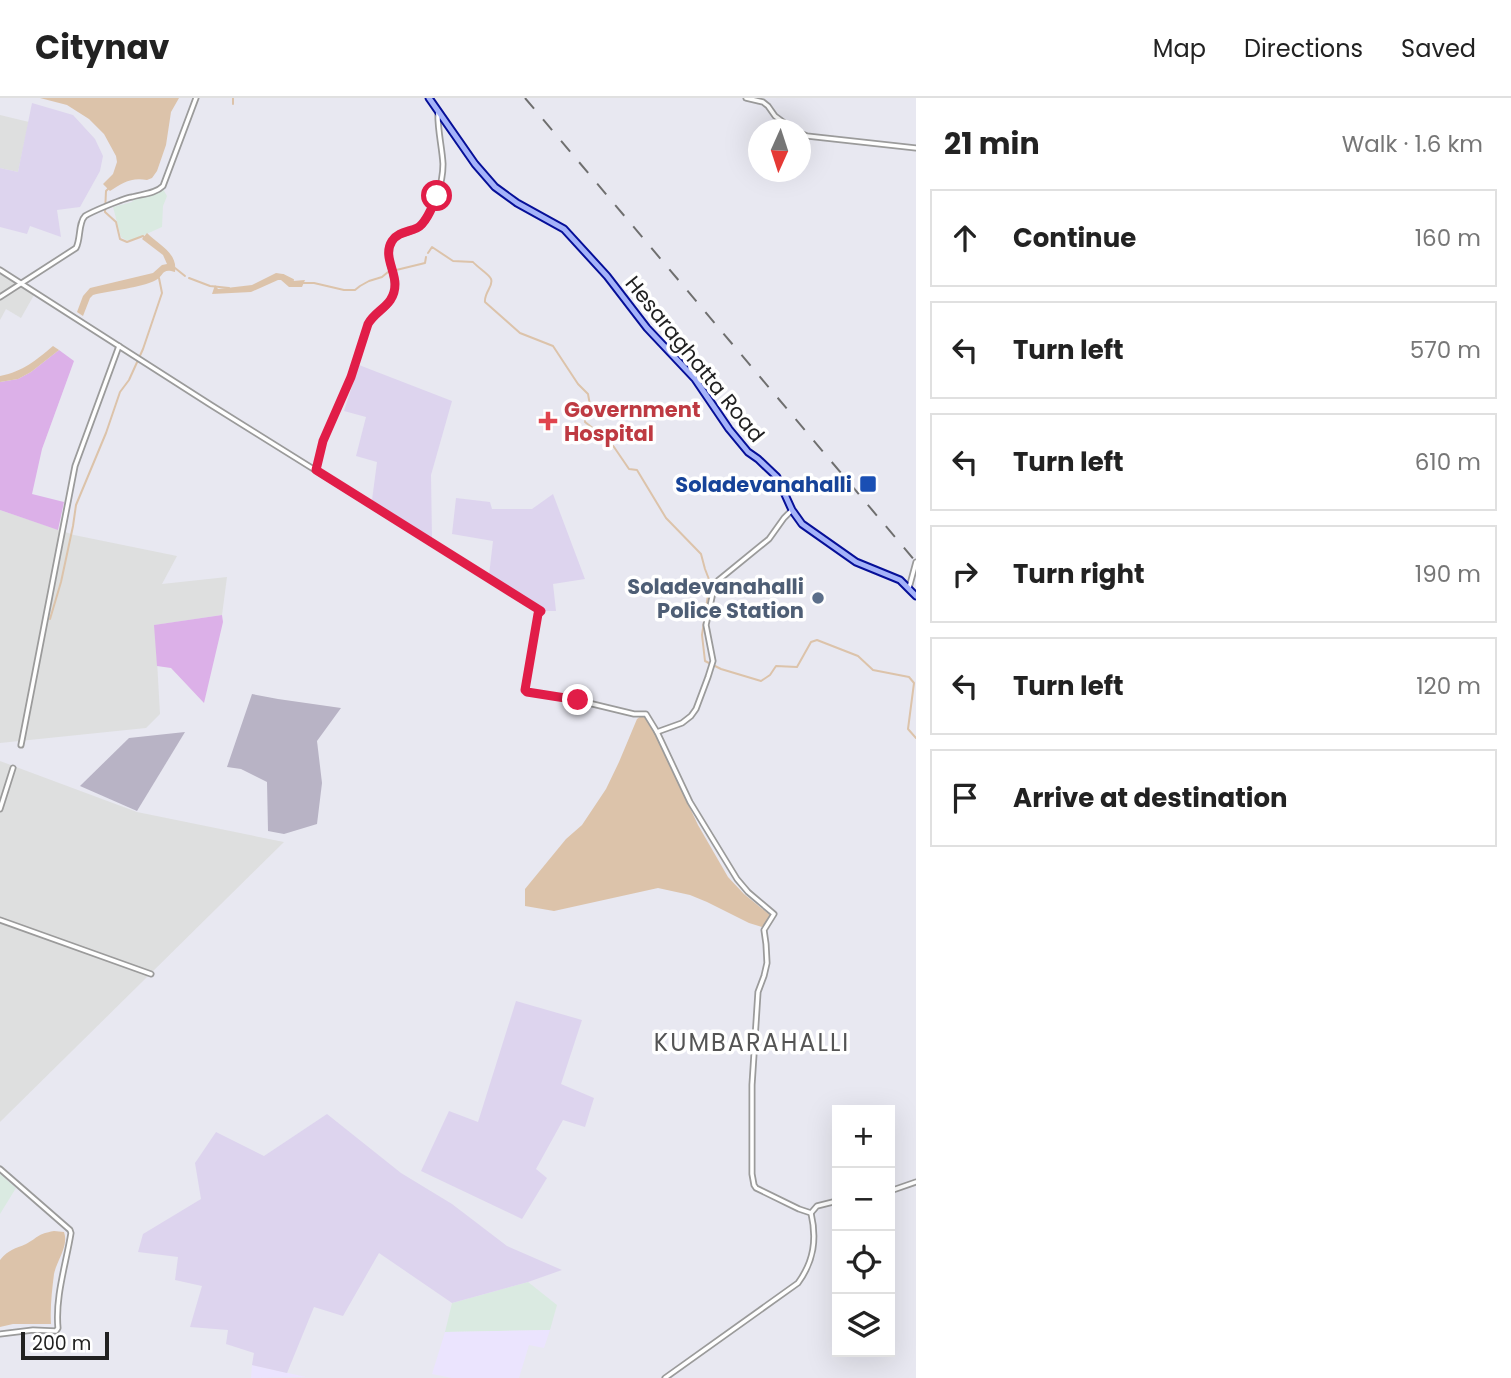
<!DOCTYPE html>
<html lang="en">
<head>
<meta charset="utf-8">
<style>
	:root { --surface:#fff; --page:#f2f2f2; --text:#222; --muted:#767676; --line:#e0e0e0 }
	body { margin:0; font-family:Poppins,sans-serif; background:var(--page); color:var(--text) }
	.controls { position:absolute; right:21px; bottom:21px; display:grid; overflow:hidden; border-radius:0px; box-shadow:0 7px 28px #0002 }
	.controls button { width:63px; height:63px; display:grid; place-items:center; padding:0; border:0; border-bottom:2px solid var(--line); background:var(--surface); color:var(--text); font:35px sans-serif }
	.compass { position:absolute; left:748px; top:21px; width:63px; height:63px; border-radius:50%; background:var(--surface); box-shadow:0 7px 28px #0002; rotate:183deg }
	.scale { position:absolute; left:21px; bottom:18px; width:88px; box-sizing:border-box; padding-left:7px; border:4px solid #212121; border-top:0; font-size:19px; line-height:24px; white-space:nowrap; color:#212121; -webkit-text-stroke:5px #fff; paint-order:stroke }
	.stop { position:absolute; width:21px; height:21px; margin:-16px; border:5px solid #e11d48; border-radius:50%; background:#fff }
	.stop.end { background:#e11d48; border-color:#fff; box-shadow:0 2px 7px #0008 }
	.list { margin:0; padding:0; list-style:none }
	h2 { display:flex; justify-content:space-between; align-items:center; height:91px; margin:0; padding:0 28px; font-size:30px }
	h2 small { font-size:23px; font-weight:400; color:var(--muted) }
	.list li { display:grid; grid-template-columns:46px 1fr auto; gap:21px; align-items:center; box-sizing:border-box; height:98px; margin:0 14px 14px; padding:0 14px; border:2px solid var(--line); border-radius:0px }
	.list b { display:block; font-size:26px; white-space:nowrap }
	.list em { font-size:23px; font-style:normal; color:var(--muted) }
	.icon { flex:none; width:38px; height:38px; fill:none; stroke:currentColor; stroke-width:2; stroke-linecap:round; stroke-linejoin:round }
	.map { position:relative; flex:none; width:916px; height:1280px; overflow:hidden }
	header { display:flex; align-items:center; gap:42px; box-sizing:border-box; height:98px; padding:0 35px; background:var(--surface); border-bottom:2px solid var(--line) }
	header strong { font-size:33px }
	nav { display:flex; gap:38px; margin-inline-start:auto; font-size:24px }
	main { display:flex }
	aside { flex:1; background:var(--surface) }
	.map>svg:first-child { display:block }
</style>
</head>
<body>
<header>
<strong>Citynav</strong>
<nav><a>Map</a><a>Directions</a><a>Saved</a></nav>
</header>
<main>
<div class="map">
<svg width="916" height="1280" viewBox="0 0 916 1280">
	<rect width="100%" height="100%" fill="#e8e8f1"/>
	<g fill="#dedfdf">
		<path d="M0 17 29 24 18 74 0 70Z"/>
		<path d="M0 176 34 197 21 220 6 211 0 222Z"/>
		<path d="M0 412 74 437 177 458 162 486 227 479 222 517 155 527 160 616 146 630 0 645Z"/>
		<path d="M0 663 137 714 284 744 0 1024Z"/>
	</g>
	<g fill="#daeae1">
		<path d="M163 91 167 98 163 108 162 129 133 142H126L121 139 113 109 132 104 134 101 154 96Z"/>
		<path d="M0 1076 16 1090 0 1116Z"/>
		<path d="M528 1184 557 1207 550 1232 445 1234 452 1205Z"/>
	</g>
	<g fill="#ebe4fe">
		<path d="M550 1232 544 1250 529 1247 519 1280H452L432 1276 445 1234Z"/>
		<path d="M252 1267 306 1279 251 1280Z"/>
	</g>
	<g fill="#b8b3c5">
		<path d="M252 596 278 601 341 610 317 643 322 685 317 726 284 736 268 733 267 684 241 671 227 669Z"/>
		<path d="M185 634 137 713 80 688 129 640Z"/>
	</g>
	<g fill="#ddd4ee">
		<path d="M32 5 73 17 95 41 103 58 100 73 80 109 57 112 61 139 30 128 27 136 0 129V70L18 74Z"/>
		<path d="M359 267 452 303 431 377 432 440 372 402 377 364 356 358 366 319 344 313Z"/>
		<path d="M553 396 585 481 553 486 556 513H546L489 477 493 443 452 436 456 400 490 404 492 411H532Z"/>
		<path d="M516 903 582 922 561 986 594 1000 585 1029 563 1022 536 1071 547 1080 522 1121 421 1073 449 1013 478 1024Z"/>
		<path d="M327 1016 401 1075 452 1106 507 1148 562 1172 528 1184 452 1205 379 1155 343 1218 314 1209 287 1275 252 1267 254 1255 226 1246 228 1232 190 1229 202 1188 175 1182 178 1159 138 1154 143 1136 201 1101 195 1065 216 1034 264 1058Z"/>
	</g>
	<g fill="#dcb0e8">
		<path d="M59 252 74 263 42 351 32 396 64 404 58 432 0 412V284L18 281 31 274Z"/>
		<path d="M222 517 223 524 204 605 171 570 157 568 154 527Z"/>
	</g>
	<g fill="#dcc3aa">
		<path d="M40 0H179L171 14 166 47 157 73 152 80 147 82C131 79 122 85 110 93L103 86 113 76 117 64 116 58 104 36 89 21 67 7Z"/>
		<path d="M147 135C159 147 178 155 175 174 161 170 165 177 156 182 141 190 112 192 93 197L90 200 83 218 77 214 83 198 90 190 153 175 162 167 167 166 163 157 142 141Z"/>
		<path d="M276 175 283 176 293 183 305 182 302 189H289L281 182H278L251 194 212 196 215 187 218 191 252 187Z"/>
		<path d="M53 248 59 252 31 274 18 281 0 284V278C24 273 35 263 53 248Z"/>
		<path d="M641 618 646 619 655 636 698 727 728 779 744 796 770 817 769 822 762 829 749 825 707 804 690 797 658 790 554 813 525 808V791L566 741 582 727 606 691 619 664 637 621Z"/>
		<path d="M54 1133 64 1134C69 1148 57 1162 54 1176 52 1192 50 1210 51 1226H13L0 1229V1162C9 1151 15 1151 26 1146 39 1139 37 1136 54 1133Z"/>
	</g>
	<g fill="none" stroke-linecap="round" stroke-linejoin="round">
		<g stroke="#dcc3aa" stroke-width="2">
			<path d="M233 6V0"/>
			<path d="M109 90 106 93 105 114 116 124 120 141 127 144 143 138 145 140"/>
			<path d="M428 155 432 149 453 163 473 164C477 169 490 177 491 181 494 188 484 194 485 204L520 235 553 248 578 286 588 296 590 307 586 316 585 324 594 331"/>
			<path d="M175 170 185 178"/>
			<path d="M283 177 293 182"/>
			<path d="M189 180 210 188 229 190"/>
			<path d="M302 185H314L344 192H355L360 188 369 183 382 179 388 174 425 165 426 159"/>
			<path d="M599 334 614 349 629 371 637 372 666 420 701 456 705 471 710 484 702 537 705 563 721 571 761 583 770 577 776 568 797 569 811 544 817 542 858 558 873 572 909 579 914 585 908 631 916 640"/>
			<path d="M50 521 61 484 73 428 76 407 106 335 120 294 129 282 143 251 162 195 159 180"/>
		</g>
		<g stroke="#9b9b9b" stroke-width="7">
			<g id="minor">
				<path d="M746 0 763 4 768 8 775 18 794 32"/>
				<path d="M800 35 807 38 916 50"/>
				<path d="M0 172 211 307 541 513 538 516 525 590 527 594 576 602 634 616H646L657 634 690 704 737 781 748 794 774 816 764 832 766 846 767 865 764 878 758 894 752 987V1076L754 1087 756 1090 799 1111 811 1115"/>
				<path d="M0 199 76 150C81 141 78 125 85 118 91 114 124 100 132 99 142 96 155 96 163 88L196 0"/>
				<path d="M316 372 323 343 351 279 368 226C376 211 389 213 394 193 397 177 384 162 391 146 396 132 414 136 422 127 434 112 443 86 443 66 442 48 437 30 438 13"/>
				<path d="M909 490 916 464"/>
				<path d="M657 634 682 625 691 618 696 611 708 579 713 563 706 527 715 485 769 441 784 420 792 412"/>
				<path d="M21 647 75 368 119 248"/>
				<path d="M0 711 13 670"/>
				<path d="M0 822 151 876"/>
				<path d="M0 1071 70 1132 71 1135C66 1166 55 1199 58 1230L56 1233 33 1232 0 1236"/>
				<path d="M890 1093 916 1084"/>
				<path d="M811 1115 817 1108 837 1103"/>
				<path d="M665 1280 798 1185C814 1163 817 1141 811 1115"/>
			</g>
		</g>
		<g stroke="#060f98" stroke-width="9">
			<path id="major" d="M429 0 475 66 495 89 517 105 564 131 607 178 647 230 695 281 729 331 748 354 758 361 777 379 792 412 802 426 856 464 900 482 916 498"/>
		</g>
		<use href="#minor" stroke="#fff" stroke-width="3.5"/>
		<use href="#major" stroke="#a5b3f9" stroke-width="5"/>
		<path stroke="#6f6f6f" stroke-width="2" stroke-dasharray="14 14" stroke-linecap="butt" d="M525 0 916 464"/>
	</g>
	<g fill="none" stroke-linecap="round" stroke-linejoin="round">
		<path stroke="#e11d48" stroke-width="9" d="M437 98C433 107 426 126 417 130 408 134 398 134 392 143 383 157 395 172 395 186 395 208 376 211 368 226L351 279 323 343 316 372 541 513 538 516 525 592 527 594 578 602"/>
	</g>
	<path fill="#e0444e" stroke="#fff" stroke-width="2.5" d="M544.5 312.5h7v7h7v7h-7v7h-7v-7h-7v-7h7z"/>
	<rect fill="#1a4fb4" stroke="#fff" stroke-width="2.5" x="859" y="377" width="18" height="18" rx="3.5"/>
	<circle fill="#5c6f8a" stroke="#fff" stroke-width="2.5" cx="818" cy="500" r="7"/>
	<g text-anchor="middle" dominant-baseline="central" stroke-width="7" stroke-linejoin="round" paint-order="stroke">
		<g font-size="21" fill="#212121" stroke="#fff">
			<text transform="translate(695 261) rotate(51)">Hesaraghatta Road</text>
		</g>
		<g font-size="21" font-weight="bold" fill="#be3a42" stroke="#fff" text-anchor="start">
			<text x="564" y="311">Government<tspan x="564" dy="24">Hospital</tspan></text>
		</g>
		<g font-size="21" font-weight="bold" fill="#164399" stroke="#fff" text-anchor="end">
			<text x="852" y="386">Soladevanahalli</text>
		</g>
		<g font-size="21" font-weight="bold" fill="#4e5e75" stroke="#fff" text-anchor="end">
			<text x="804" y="488">Soladevanahalli<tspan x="804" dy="24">Police Station</tspan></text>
		</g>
		<g font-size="24" letter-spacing="2" fill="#545454" stroke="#fff">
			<text x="752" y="944">KUMBARAHALLI</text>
		</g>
	</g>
</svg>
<div class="controls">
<button>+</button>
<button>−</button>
<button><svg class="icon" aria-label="locate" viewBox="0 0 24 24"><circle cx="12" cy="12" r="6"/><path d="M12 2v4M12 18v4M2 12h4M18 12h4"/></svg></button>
<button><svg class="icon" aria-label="layers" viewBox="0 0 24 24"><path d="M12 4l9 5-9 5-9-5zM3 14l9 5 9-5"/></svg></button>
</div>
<svg class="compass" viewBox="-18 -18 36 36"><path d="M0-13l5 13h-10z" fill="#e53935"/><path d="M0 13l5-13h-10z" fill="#767676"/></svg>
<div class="scale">200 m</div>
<div class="stop" style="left:437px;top:98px"></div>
<div class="stop end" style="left:578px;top:602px"></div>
</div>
<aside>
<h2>21 min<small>Walk · 1.6 km</small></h2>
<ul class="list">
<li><svg class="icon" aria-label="ahead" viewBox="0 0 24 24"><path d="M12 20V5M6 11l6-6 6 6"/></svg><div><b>Continue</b></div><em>160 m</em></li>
<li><svg class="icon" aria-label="left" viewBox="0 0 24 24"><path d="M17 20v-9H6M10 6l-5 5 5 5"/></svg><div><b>Turn left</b></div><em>570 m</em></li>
<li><svg class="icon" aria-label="left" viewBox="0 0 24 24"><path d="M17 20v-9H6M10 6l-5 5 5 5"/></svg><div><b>Turn left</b></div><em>610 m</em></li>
<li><svg class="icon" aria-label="right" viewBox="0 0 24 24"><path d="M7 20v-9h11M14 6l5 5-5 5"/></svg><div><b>Turn right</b></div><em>190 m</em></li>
<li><svg class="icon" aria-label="left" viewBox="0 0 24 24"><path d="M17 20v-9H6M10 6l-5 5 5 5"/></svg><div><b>Turn left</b></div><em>120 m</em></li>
<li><svg class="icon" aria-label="arrive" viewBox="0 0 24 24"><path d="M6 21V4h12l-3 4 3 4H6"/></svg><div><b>Arrive at destination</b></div></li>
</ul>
</aside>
</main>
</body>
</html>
